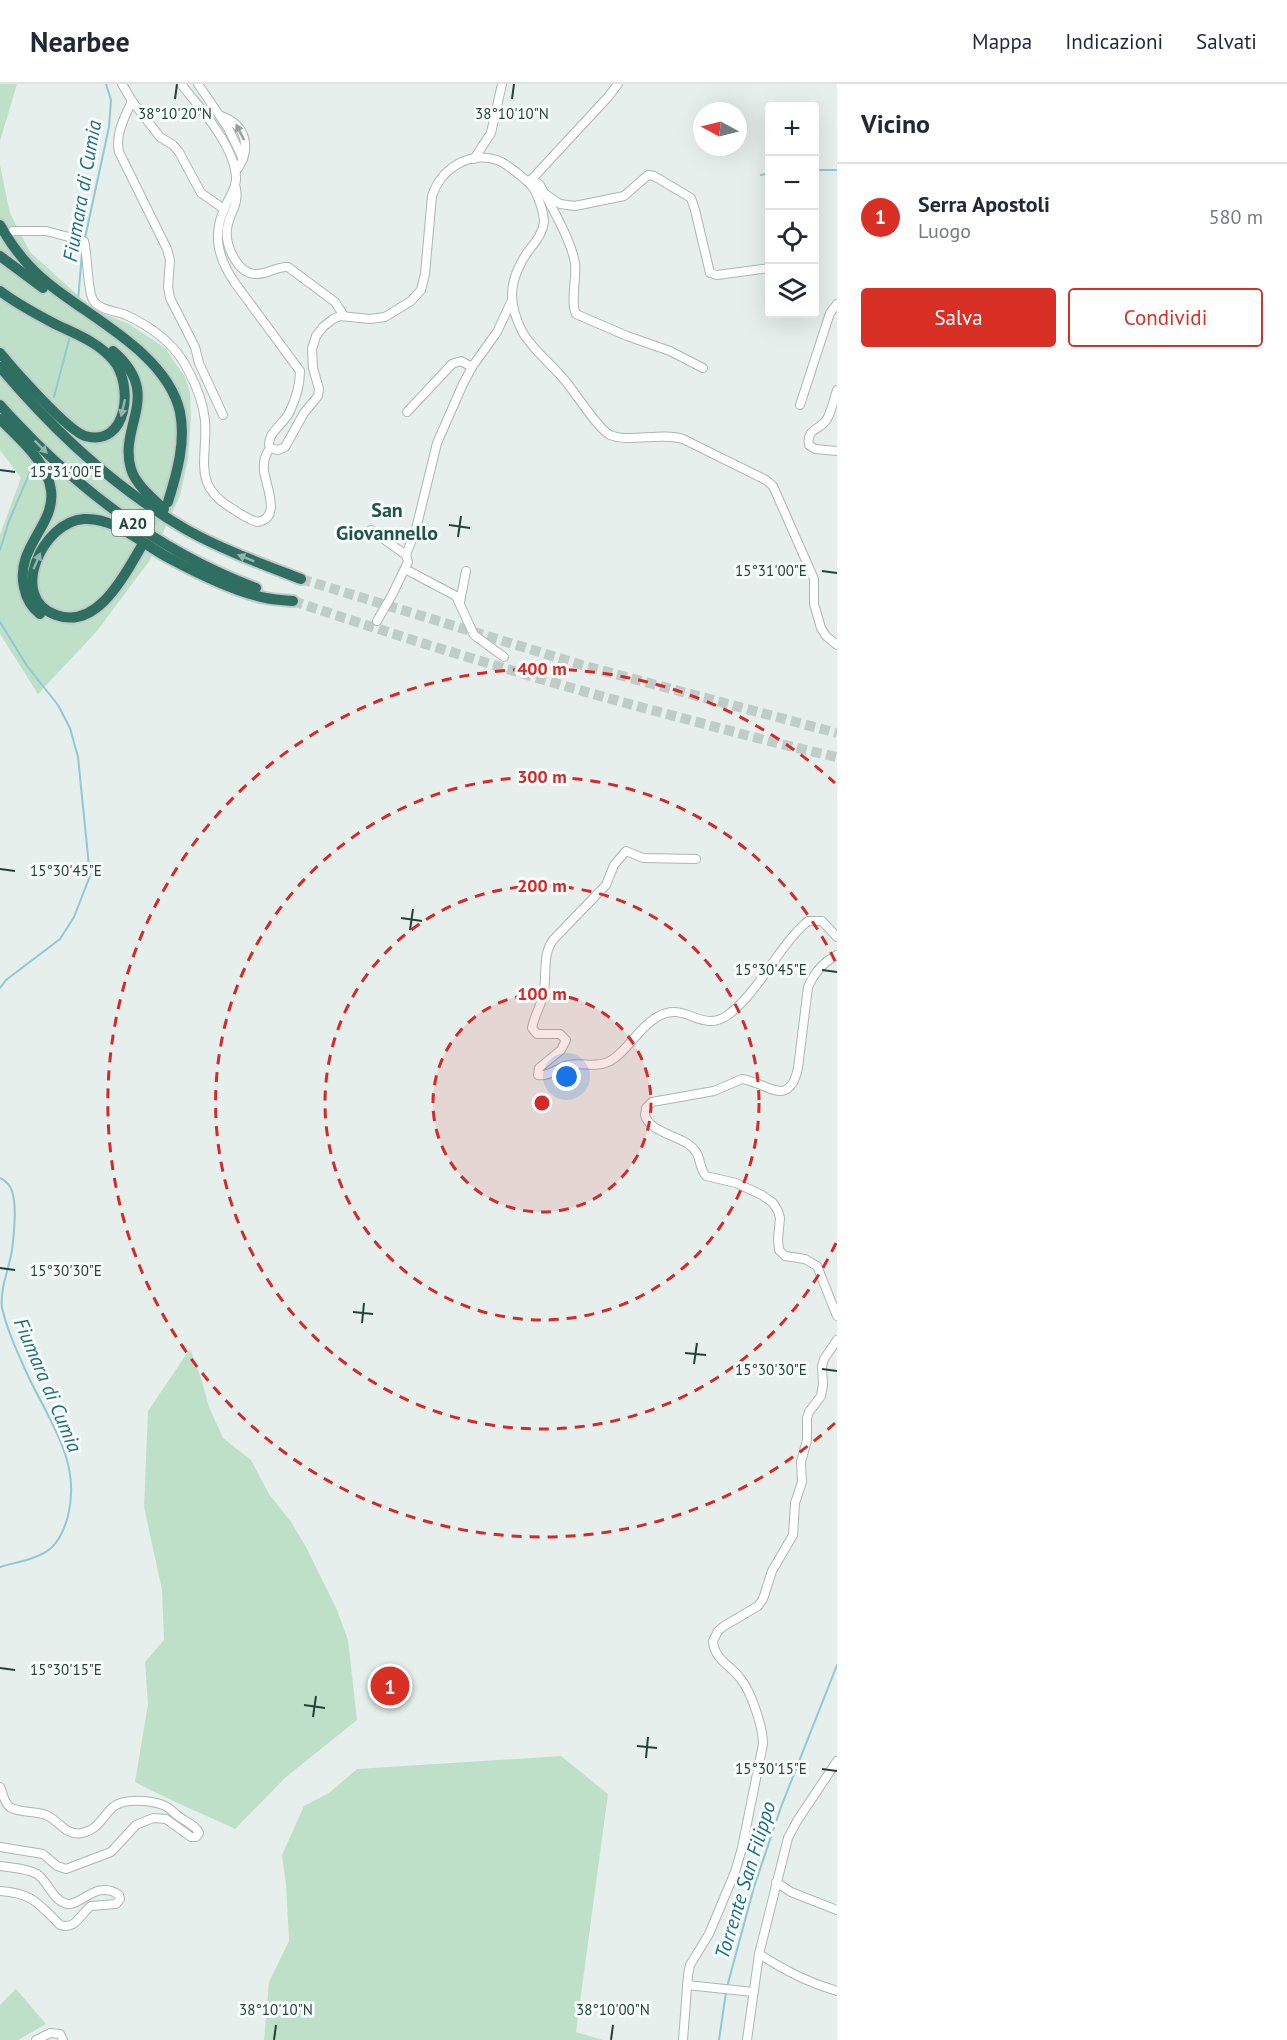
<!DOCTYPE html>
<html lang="it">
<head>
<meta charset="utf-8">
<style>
	:root { --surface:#fff; --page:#f2f2f3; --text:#1f2937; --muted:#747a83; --line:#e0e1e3; --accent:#d93025 }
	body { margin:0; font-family:"PT Sans",sans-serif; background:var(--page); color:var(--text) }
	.controls { position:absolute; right:18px; top:18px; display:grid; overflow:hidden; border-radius:6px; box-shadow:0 6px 24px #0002 }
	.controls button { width:54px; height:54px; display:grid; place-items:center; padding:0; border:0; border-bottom:2px solid var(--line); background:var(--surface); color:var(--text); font:30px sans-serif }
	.compass { position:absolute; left:693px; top:18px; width:54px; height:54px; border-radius:50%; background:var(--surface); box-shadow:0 6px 24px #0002; rotate:277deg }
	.you { position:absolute; left:567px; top:993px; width:21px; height:21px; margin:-15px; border:4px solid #fff; border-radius:50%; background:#1a73e8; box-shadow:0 0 0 9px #1a73e833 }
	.badge { display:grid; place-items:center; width:39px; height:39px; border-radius:50%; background:var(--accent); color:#fff; font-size:20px; font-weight:700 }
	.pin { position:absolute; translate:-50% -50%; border:3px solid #fff; box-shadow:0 2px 6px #0006 }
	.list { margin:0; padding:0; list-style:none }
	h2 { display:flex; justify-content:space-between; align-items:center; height:78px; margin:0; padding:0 24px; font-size:26px }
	h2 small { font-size:20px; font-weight:400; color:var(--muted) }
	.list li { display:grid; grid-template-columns:39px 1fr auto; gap:18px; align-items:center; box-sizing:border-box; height:108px; padding:0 24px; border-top:2px solid var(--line) }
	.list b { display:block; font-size:22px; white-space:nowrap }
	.list p { margin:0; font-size:20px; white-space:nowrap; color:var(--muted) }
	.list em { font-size:20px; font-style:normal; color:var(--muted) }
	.actions { display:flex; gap:12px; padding:18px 24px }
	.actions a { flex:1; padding:14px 0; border:2px solid var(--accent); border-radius:6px; text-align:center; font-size:21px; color:var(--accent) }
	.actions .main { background:var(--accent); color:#fff }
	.icon { flex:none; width:33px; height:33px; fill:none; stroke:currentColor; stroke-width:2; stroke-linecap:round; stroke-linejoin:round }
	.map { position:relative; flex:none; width:837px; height:1956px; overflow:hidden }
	header { display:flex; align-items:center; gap:36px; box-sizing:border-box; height:84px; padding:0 30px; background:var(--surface); border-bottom:2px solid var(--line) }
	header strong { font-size:28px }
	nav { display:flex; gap:33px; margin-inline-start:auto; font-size:21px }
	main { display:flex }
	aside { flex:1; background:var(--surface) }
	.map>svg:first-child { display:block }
</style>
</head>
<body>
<header>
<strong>Nearbee</strong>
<nav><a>Mappa</a><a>Indicazioni</a><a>Salvati</a></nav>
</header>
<main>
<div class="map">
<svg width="837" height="1956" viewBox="0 0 837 1956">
	<rect width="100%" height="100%" fill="#e6efeb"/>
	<g fill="#bfe0c8">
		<path d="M0 0H17L0 57Z"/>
		<path d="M0 81 10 129 30 168 93 225 129 240 165 264 185 293 190 308 191 335 188 376 180 412 150 476 97 547 38 610 0 550V451L21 394 0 366Z"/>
		<path d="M190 1265 201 1294 209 1323 223 1354 251 1376 269 1410 291 1438 306 1463 337 1526 348 1556 357 1636 286 1693 235 1745C201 1729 167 1715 135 1698L148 1620 145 1578 164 1556 162 1506 144 1423 148 1327Z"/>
		<path d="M561 1672 608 1710 576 1948 603 1956H264L269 1898 289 1857 286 1800 282 1771 304 1722 329 1709 357 1685Z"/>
		<path d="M16 1905 46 1940 18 1956H0V1921Z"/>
	</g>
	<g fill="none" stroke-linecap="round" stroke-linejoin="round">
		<g stroke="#8ec9d4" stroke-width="2">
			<path d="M814 86H837"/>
			<path d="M761 91 770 89"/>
			<path d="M85 154 109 43 111 16 106 0"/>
			<path d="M78 217 82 169"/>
			<path d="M54 313 70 252"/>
			<path d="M0 466 9 437 33 381"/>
			<path d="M0 538 27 582 58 621 70 644 78 673 90 792 74 833 60 855 6 896 0 904"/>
			<path d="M0 1094C6 1097 10 1101 12 1107 17 1121 14 1152 12 1166 9 1186 0 1203 2 1224 8 1249 19 1272 30 1296 52 1341 81 1380 68 1432 65 1443 60 1456 51 1464 39 1475 16 1478 0 1483"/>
			<path d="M727 1903 754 1803 781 1723 837 1581"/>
			<path d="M719 1956 726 1908"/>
		</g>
		<g stroke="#bfccc8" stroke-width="10" stroke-dasharray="10 5" stroke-linecap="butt">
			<path d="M145 454 163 414"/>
			<path d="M301 495 585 582 837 649"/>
			<path d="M293 517C422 560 551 600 682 634 734 648 785 662 837 673"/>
		</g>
		<g stroke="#a8b8b2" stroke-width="10">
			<g id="minor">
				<path d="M122 0 132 17 160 53 173 61 179 68 201 109 224 125"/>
				<path d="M181 0C200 24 236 63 236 95 236 104 230 112 226 121 212 149 217 173 235 199L300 287C300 301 295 317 289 329 283 341 265 350 270 364"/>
				<path d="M198 0 228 44 243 75"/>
				<path d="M132 17C125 33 115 49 119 68L167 165 170 176 168 203 170 214 195 263 199 279 223 331"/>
				<path d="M221 32C247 41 252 65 236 87"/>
				<path d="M474 75 491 49 502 0"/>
				<path d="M532 95 608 13 618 0"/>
				<path d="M528 97 532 95 540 101C551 122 571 156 575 179 577 194 570 218 576 230L627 252 670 267 703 284"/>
				<path d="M236 104C239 123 229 128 227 145 225 161 237 189 255 190 267 191 276 182 288 183L335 218 344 232"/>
				<path d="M544 109 560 120 575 122 624 112 648 91 654 92 691 114 695 126 710 189 717 191 770 184"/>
				<path d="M13 147H46L84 157C88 172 87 205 93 216 99 226 116 227 126 231 152 243 177 262 189 288 197 303 203 319 205 336 208 375 191 401 233 425 240 430 248 435 257 438 282 435 266 402 264 387 263 379 265 371 270 364"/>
				<path d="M837 306C834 315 832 326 827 335 821 346 806 344 809 361L815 365 837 367"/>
				<path d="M800 321 830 229 837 220"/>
				<path d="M407 328 452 280 461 277 472 283"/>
				<path d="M270 364 278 366 285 363 304 329 318 312 319 305 313 284 312 265 316 252 323 243 333 235 340 232 370 235 385 233 411 217 421 206 425 190 432 112C441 85 468 67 497 76 504 78 510 84 516 88 523 94 531 99 535 107 539 115 544 129 544 138 543 149 536 158 529 166 510 193 506 216 522 247 532 266 553 281 567 299 576 310 599 346 610 351 629 359 661 348 683 355L766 396 773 402 814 495V520L821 544 826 552 837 561"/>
				<path d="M371 446 406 471"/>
				<path d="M405 485 456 512 474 551 504 573"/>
				<path d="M460 518 466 487"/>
				<path d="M377 537 392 511 408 478 406 471 416 445 437 359 463 300 472 283 497 248 512 216"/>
				<path d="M696 775 643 774 626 767 614 781 606 801 553 856C541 873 548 893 543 912 540 923 534 933 532 944L537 950H560L566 956 561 966 539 984 538 991C549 993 557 984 568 981 581 978 595 984 608 978 626 970 639 942 659 932 686 917 701 950 728 931 760 907 778 862 808 837H822L837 853"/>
				<path d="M837 871C823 878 814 889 808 903L798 984C789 1026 766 998 742 995L714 1007 652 1018 646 1024 645 1031C649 1047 675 1051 688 1060 703 1070 697 1081 706 1092L736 1099 762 1111 773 1119 778 1127 780 1134 778 1155 779 1166 785 1172 805 1175 817 1182 837 1232"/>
				<path d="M0 1703C3 1709 4 1719 10 1723 18 1729 36 1727 46 1731 60 1737 65 1752 82 1749 98 1746 102 1733 113 1723 124 1714 150 1716 163 1721 169 1723 173 1728 178 1732 184 1737 196 1741 199 1749L196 1753H191L166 1735 153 1734 136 1741 111 1768 66 1785 57 1782 43 1770 0 1763"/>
				<path d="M0 1782C12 1784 26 1784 37 1790 48 1797 53 1817 67 1820 81 1822 97 1795 119 1811L120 1815 116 1820 91 1822C80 1830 76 1846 60 1841 38 1819 32 1809 0 1807"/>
				<path d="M776 1798 791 1808 837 1826"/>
				<path d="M759 1870C786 1887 807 1898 837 1907"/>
				<path d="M687 1901 753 1908"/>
				<path d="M36 1956 50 1949 60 1950 63 1956"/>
				<path d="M683 1956 688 1891 690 1881 709 1850 735 1788 742 1764 763 1660C763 1643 751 1607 740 1594 730 1581 714 1575 713 1557L718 1547 724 1542 758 1522 763 1515 772 1487 793 1451 795 1419 802 1398 801 1378 807 1356V1334L809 1328 821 1312 823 1301 822 1282 824 1275 837 1256"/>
				<path d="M747 1956 759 1870 788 1754 797 1737 837 1677"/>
			</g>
		</g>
		<g stroke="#c2cac8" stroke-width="14">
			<g id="highway">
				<path d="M0 141C12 163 29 184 49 200 92 235 167 270 180 328 186 358 177 389 168 418"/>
				<path d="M0 172 43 204"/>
				<path d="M0 207C17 220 36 230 55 240 76 250 98 258 113 276 134 300 128 364 85 352 67 346 14 286 0 269"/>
				<path d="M113 267C164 311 118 341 131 385 136 401 152 414 164 425"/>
				<path d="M0 283C52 345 116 405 187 446 223 466 262 480 301 495"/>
				<path d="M0 321C11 334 24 346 35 358 98 420 173 473 256 504"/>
				<path d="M0 335C19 355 47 377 51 406 56 441 15 463 24 503 26 514 31 523 40 530"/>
				<path d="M141 463C124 492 97 546 56 531 7 514 43 437 84 435 115 433 142 460 169 474 197 489 235 508 266 514 275 516 284 516 293 517"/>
			</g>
		</g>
		<use href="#minor" stroke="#fff" stroke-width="8"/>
		<use href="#highway" stroke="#2f6f62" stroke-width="10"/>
	</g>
	<defs><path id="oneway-solid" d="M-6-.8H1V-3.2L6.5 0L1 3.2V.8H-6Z" transform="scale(1.5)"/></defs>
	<use fill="#92a09c" href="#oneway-solid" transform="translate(240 48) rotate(-117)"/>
	<g fill="#93b5ae">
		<use href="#oneway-solid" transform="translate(123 324) rotate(103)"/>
		<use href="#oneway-solid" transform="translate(41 363) rotate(45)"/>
		<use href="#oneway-solid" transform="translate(246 474) rotate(-158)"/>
		<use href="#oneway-solid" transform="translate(37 477) rotate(-67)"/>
	</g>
	<path fill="none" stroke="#24423a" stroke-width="2" d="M175 15 177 0M512 15 514 0M0 386 15 388M449 441 470 444M458 453 461 432M822 487 837 489M0 785 15 787M401 834 422 837M410 846 413 825M822 886 837 888M0 1184 15 1186M353 1228 373 1230M362 1239 364 1219M685 1269 706 1271M694 1280 697 1259M822 1285 837 1287M0 1584 15 1586M304 1621 325 1624M313 1633 316 1612M637 1662 657 1664M646 1674 648 1653M822 1685 837 1687M274 1956 276 1941M611 1956 613 1941"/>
	<circle cx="542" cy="1019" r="109" fill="#d62828" fill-opacity=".12"/>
	<g fill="none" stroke="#d62828" stroke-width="3" stroke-dasharray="10 8">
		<circle cx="542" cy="1019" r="109"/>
		<circle cx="542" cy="1019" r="217"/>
		<path d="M836 1159A326 326 0 1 1 836 879"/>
		<path d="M835 1339A434 434 0 1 1 835 699"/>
	</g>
	<g text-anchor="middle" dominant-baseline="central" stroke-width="6" stroke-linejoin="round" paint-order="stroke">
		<rect fill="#f7fbf9" stroke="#637a73" stroke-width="1.5" x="112" y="426" width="42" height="26" rx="4.5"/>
		<g font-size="16" font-weight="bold" fill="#24423a">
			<text x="133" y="439">A20</text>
		</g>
		<g font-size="20" font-style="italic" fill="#1c6f80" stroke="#f7fbf9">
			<text transform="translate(82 107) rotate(-80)">Fiumara di Cumia</text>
			<text transform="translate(48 1301) rotate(67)">Fiumara di Cumia</text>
			<text transform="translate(745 1796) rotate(-73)">Torrente San Filippo</text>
		</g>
		<g font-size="20" font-weight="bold" fill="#1f5548" stroke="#f7fbf9">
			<text x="387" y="426">San<tspan x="387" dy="23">Giovannello</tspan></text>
		</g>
	</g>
	<g font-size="15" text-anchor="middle" fill="#24423a" stroke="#f7fbf9" stroke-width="6" stroke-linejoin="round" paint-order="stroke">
		<text x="175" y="35">38°10'20"N</text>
		<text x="512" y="35">38°10'10"N</text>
		<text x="66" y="393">15°31'00"E</text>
		<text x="771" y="492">15°31'00"E</text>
		<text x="66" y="792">15°30'45"E</text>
		<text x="771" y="891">15°30'45"E</text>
		<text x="66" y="1192">15°30'30"E</text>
		<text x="771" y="1291">15°30'30"E</text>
		<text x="66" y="1591">15°30'15"E</text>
		<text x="771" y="1690">15°30'15"E</text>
		<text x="276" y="1931">38°10'10"N</text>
		<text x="613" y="1931">38°10'00"N</text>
	</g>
	<circle cx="542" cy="1019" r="9" fill="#d62828" stroke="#f7fbf9" stroke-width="3"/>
	<g font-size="18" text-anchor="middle" font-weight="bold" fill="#d62828" stroke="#f7fbf9" stroke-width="6" stroke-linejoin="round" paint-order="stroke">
		<text x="542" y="591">400 m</text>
		<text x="542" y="699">300 m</text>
		<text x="542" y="808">200 m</text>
		<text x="542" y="916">100 m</text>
	</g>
</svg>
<div class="controls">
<button>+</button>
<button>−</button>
<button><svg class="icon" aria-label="locate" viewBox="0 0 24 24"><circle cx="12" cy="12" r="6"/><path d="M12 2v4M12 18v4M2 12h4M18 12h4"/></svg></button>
<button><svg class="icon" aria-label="layers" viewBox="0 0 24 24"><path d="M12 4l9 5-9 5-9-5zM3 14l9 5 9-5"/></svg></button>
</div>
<svg class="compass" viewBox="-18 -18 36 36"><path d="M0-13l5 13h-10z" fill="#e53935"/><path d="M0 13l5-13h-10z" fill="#747a83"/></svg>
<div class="you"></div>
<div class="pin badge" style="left:390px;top:1602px">1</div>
</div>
<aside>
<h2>Vicino<small></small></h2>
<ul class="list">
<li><span class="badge">1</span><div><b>Serra Apostoli</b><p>Luogo</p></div><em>580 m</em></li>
</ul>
<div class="actions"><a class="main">Salva</a><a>Condividi</a></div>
</aside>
</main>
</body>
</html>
